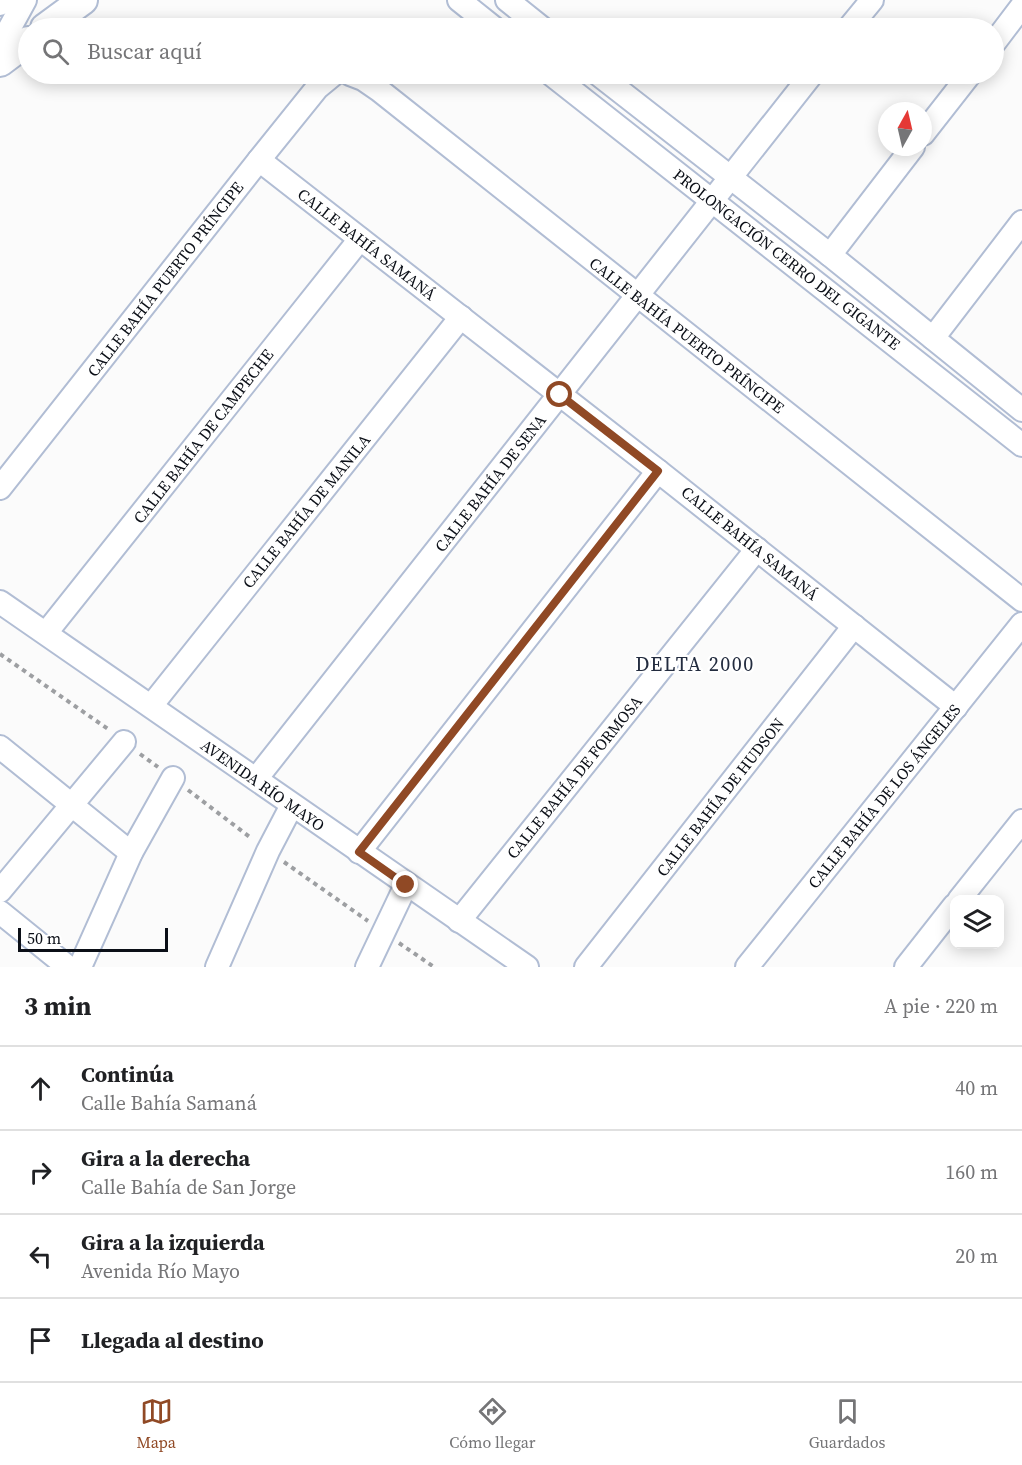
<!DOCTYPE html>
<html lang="es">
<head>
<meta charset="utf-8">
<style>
	:root { --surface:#fff; --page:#f6f6f6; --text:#202124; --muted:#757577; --line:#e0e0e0; --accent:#904925 }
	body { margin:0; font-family:"Source Serif 4",serif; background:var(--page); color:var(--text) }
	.controls { position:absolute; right:18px; bottom:18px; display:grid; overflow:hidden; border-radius:12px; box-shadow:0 3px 15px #0003 }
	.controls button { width:54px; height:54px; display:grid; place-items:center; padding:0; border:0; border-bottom:2px solid var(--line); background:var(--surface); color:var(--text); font:30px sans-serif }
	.compass { position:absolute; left:878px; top:102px; width:54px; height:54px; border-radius:50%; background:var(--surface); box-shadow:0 3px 15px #0003; rotate:8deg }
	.scale { position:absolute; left:18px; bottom:15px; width:150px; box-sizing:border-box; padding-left:6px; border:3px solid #0b0f17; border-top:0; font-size:16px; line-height:21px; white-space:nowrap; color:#0b0f17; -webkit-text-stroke:4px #fff; paint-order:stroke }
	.stop { position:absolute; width:18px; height:18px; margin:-14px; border:4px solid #904925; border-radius:50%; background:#fff }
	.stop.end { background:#904925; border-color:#fff; box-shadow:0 2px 6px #0008 }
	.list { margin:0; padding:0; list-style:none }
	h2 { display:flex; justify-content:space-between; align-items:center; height:78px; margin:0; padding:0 24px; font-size:26px }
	h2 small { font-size:20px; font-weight:400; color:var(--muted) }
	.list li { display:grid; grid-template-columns:39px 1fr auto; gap:18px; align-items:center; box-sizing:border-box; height:84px; padding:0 24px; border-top:2px solid var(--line) }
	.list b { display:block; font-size:22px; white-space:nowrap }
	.list p { margin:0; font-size:20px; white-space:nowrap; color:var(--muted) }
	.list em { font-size:20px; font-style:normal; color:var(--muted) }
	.icon { flex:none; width:33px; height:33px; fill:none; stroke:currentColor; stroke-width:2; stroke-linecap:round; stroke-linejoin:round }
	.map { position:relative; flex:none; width:1022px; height:967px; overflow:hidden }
	.search { position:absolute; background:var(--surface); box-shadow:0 3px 15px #0003; left:18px; right:18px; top:18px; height:66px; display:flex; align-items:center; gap:15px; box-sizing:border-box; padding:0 21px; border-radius:33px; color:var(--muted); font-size:22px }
	.sheet { height:414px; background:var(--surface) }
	nav { display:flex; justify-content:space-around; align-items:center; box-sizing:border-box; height:84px; border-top:2px solid var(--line); background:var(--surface); font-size:16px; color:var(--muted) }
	nav a { display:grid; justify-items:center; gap:3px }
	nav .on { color:var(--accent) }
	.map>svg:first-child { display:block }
</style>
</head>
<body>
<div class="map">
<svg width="1022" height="967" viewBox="0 0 1022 967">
	<rect width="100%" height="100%" fill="#fbfbfb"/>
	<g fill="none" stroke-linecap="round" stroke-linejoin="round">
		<g stroke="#b1bdd4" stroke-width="26">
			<g id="minor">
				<path d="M459 0 494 28"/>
				<path d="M507 0 542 28"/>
				<path d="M0 4 5 0"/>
				<path d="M849 28 872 0"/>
				<path d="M994 43 1022 6"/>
				<path d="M2 61 7 33 25 0"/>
				<path d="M350 74 363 79 379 90 1022 600"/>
				<path d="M551 74 1022 445"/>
				<path d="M598 74 830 255 1022 410"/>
				<path d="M923 134 970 74"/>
				<path d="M259 160 658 471 956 707"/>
				<path d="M830 255 913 147"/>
				<path d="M933 338 1022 222"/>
				<path d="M0 488 259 160 317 88 334 74"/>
				<path d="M0 602 527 967"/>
				<path d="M46 633 360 239"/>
				<path d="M151 706 461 317"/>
				<path d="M0 747 131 853"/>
				<path d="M256 779 812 74"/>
				<path d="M359 852 658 471"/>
				<path d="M0 891 124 742"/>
				<path d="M959 900 1022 821"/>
				<path d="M0 912 68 967"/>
				<path d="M459 921 757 549"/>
				<path d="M80 967 131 853 173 778"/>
				<path d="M217 967 268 851 292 805"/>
				<path d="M367 967 406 885"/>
				<path d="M586 967 854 626"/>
				<path d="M747 967 1022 624"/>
				<path d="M906 967 954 906"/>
			</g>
		</g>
		<g stroke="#b1bdd4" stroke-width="32">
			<g id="tertiary">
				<path d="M45 28 83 0"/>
				<path d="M0 62 28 41"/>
			</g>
		</g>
		<g stroke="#9d9fa2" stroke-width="4" stroke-dasharray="4.5 4.5" stroke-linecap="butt">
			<path d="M0 654 108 729"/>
			<path d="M140 754 158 767"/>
			<path d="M188 790 251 838"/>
			<path d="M284 862 368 921"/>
			<path d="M399 943 434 967"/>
		</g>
		<use href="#minor" stroke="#fff" stroke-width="22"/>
		<use href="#tertiary" stroke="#fff" stroke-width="28"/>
	</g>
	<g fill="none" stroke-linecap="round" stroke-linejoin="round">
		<path stroke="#904925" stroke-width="8" d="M406 885 359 852 658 471 560 395"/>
	</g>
	<g text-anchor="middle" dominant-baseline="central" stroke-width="4.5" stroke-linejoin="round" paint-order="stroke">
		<g font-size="16" fill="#0b0f17" stroke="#fff">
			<text transform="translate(367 244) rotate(38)">CALLE BAHÍA SAMANÁ</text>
			<text transform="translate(787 259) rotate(38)">PROLONGACIÓN CERRO DEL GIGANTE</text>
			<text transform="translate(165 279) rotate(-52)">CALLE BAHÍA PUERTO PRÍNCIPE</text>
			<text transform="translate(687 335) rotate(38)">CALLE BAHÍA PUERTO PRÍNCIPE</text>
			<text transform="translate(203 436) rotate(-52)">CALLE BAHÍA DE CAMPECHE</text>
			<text transform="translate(490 483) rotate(-52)">CALLE BAHÍA DE SENA</text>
			<text transform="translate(306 511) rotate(-51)">CALLE BAHÍA DE MANILA</text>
			<text transform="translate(750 543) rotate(39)">CALLE BAHÍA SAMANÁ</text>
			<text transform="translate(574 777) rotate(-51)">CALLE BAHÍA DE FORMOSA</text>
			<text transform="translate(263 785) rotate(35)">AVENIDA RÍO MAYO</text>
			<text transform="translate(884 796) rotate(-51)">CALLE BAHÍA DE LOS ÁNGELES</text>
			<text transform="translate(720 797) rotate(-52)">CALLE BAHÍA DE HUDSON</text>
		</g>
		<g font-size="20" letter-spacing="1.5" fill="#232c3f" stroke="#fff">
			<text x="695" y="664">DELTA 2000</text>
		</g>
	</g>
</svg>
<div class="controls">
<button><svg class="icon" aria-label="layers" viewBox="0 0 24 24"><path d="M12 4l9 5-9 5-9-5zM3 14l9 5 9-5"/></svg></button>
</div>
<svg class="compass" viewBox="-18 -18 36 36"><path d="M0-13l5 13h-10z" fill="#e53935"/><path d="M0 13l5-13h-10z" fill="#757577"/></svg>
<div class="scale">50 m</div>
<div class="stop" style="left:560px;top:395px"></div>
<div class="stop end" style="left:406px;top:885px"></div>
<div class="search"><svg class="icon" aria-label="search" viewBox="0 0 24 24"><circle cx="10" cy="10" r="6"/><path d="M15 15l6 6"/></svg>Buscar aquí</div>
</div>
<section class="sheet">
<h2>3 min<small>A pie · 220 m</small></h2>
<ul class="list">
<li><svg class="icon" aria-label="ahead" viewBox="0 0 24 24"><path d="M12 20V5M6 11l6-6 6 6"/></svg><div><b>Continúa</b><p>Calle Bahía Samaná</p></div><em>40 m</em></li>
<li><svg class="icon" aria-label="right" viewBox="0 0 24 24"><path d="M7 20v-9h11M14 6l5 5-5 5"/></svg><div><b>Gira a la derecha</b><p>Calle Bahía de San Jorge</p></div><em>160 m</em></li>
<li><svg class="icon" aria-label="left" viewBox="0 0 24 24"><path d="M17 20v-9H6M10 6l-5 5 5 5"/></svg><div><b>Gira a la izquierda</b><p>Avenida Río Mayo</p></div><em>20 m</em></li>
<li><svg class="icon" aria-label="arrive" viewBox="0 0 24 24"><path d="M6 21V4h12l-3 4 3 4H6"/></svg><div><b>Llegada al destino</b></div></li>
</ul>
</section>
<nav>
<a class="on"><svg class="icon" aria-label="map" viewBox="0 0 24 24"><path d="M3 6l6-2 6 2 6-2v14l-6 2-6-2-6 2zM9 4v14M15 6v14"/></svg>Mapa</a>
<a><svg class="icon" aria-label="directions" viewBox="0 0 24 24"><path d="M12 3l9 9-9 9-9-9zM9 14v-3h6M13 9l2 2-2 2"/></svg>Cómo llegar</a>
<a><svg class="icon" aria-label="saved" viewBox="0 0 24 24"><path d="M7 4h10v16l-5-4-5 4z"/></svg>Guardados</a>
</nav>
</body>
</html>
